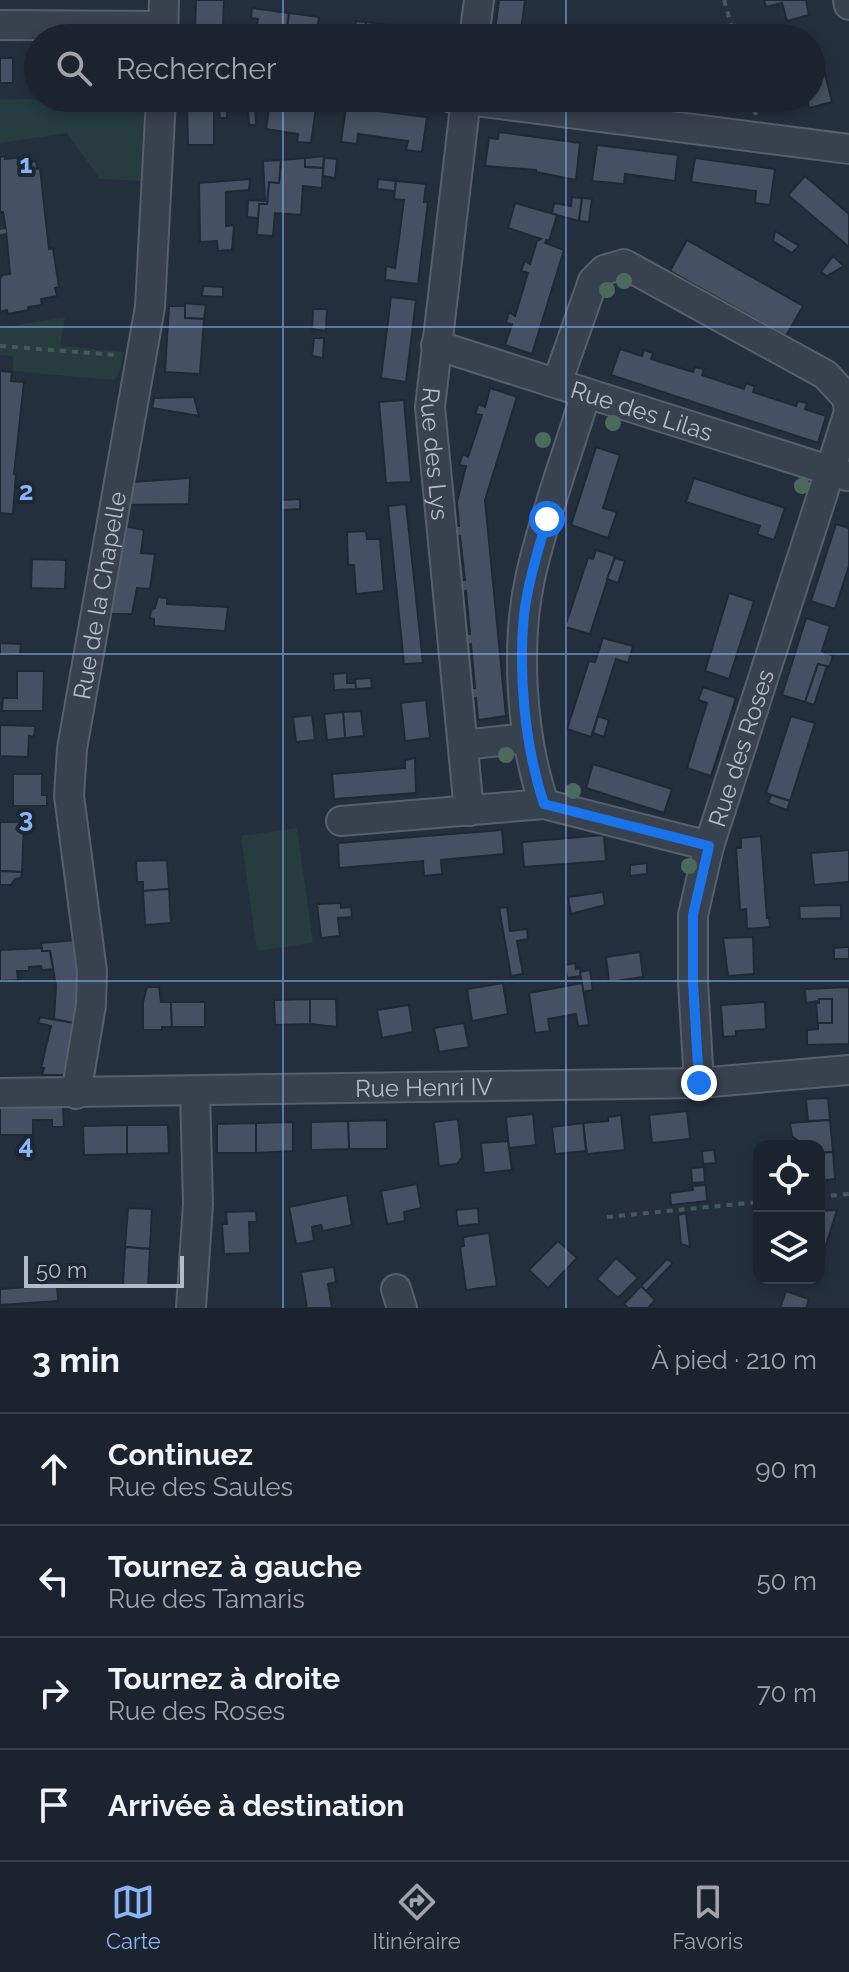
<!DOCTYPE html>
<html lang="fr">
<head>
<meta charset="utf-8">
<style>
	:root { --surface:#1b232e; --page:#282f3a; --text:#f1f3f6; --muted:#a0a4aa; --line:#39404a; --accent:#8ab4f8 }
	body { margin:0; font-family:Raleway,sans-serif; background:var(--page); color:var(--text) }
	.controls { position:absolute; right:24px; bottom:24px; display:grid; overflow:hidden; border-radius:16px; box-shadow:0 4px 12px #0003 }
	.controls button { width:72px; height:72px; display:grid; place-items:center; padding:0; border:0; border-bottom:2px solid var(--line); background:var(--surface); color:var(--text); font:40px sans-serif }
	.scale { position:absolute; left:24px; bottom:20px; width:160px; box-sizing:border-box; padding-left:8px; border:4px solid #b4bcc9; border-top:0; font-size:22px; line-height:28px; white-space:nowrap; color:#b4bcc9; -webkit-text-stroke:6px #1d2633; paint-order:stroke }
	.stop { position:absolute; width:24px; height:24px; margin:-18px; border:6px solid #1a73e8; border-radius:50%; background:#fff }
	.stop.end { background:#1a73e8; border-color:#fff; box-shadow:0 2px 8px #0008 }
	.list { margin:0; padding:0; list-style:none }
	h2 { display:flex; justify-content:space-between; align-items:center; height:104px; margin:0; padding:0 32px; font-size:34px }
	h2 small { font-size:26px; font-weight:400; color:var(--muted) }
	.list li { display:grid; grid-template-columns:52px 1fr auto; gap:24px; align-items:center; box-sizing:border-box; height:112px; padding:0 32px; border-top:2px solid var(--line) }
	.list b { display:block; font-size:30px; white-space:nowrap }
	.list p { margin:0; font-size:26px; white-space:nowrap; color:var(--muted) }
	.list em { font-size:26px; font-style:normal; color:var(--muted) }
	.icon { flex:none; width:44px; height:44px; fill:none; stroke:currentColor; stroke-width:2; stroke-linecap:round; stroke-linejoin:round }
	.map { position:relative; flex:none; width:849px; height:1308px; overflow:hidden }
	.search { position:absolute; background:var(--surface); box-shadow:0 4px 12px #0003; left:24px; right:24px; top:24px; height:88px; display:flex; align-items:center; gap:20px; box-sizing:border-box; padding:0 28px; border-radius:44px; color:var(--muted); font-size:30px }
	.sheet { height:552px; background:var(--surface) }
	nav { display:flex; justify-content:space-around; align-items:center; box-sizing:border-box; height:112px; border-top:2px solid var(--line); background:var(--surface); font-size:22px; color:var(--muted) }
	nav a { display:grid; justify-items:center; gap:4px }
	nav .on { color:var(--accent) }
	.map>svg:first-child { display:block }
</style>
</head>
<body>
<div class="map">
<svg width="849" height="1308" viewBox="0 0 849 1308">
	<rect width="100%" height="100%" fill="#242f3e"/>
	<g fill="#263c3f">
		<path d="M0 99 145 101 142 181 100 179 67 133 0 143Z"/>
		<path d="M65 317 60 346 124 352 119 373 114 380 13 371V356L0 355V328Z"/>
		<path d="M297 828 313 943 257 951 241 836Z"/>
	</g>
	<g fill="#455162" stroke="#1f2835" stroke-width="2">
		<path d="M196 0H224L223 29 195 28Z"/>
		<path d="M499 0H525L520 38H494Z"/>
		<path d="M764 0H806L809 15 787 21 782 3 766 7Z"/>
		<path d="M252 8 289 13 286 38 255 37 258 19 251 18Z"/>
		<path d="M289 13 319 17 316 38H286Z"/>
		<path d="M356 21 366 22 365 32 409 38H354Z"/>
		<path d="M366 22 397 26 395 36 365 32Z"/>
		<path d="M397 26 427 30 426 38 395 36Z"/>
		<path d="M819 51 832 102 809 108 807 98H811V53Z"/>
		<rect x="0" y="58" width="13" height="25"/>
		<path d="M247 100H255L256 125H249Z"/>
		<path d="M237 101 238 110 227 113V118H220L218 102Z"/>
		<path d="M214 103V145H188L187 104Z"/>
		<path d="M270 103 316 108 311 143 297 142 298 134 266 129Z"/>
		<path d="M346 107 427 117 422 152 406 150 408 141 358 134 357 144 341 142Z"/>
		<path d="M499 132 580 143 576 180 536 172V170L485 166 489 138 498 139Z"/>
		<path d="M597 145 678 155 675 181 625 174 624 184 592 181Z"/>
		<path d="M5 156V159L21 157 22 163 36 161 37 169 40 168 49 249 53 248 59 287 55 288 57 296 41 299 42 305 28 307 29 310 8 314 7 310 0 312V279L2 275 10 274 6 231 3 212H0V157Z"/>
		<path d="M324 156 323 168 305 167V158Z"/>
		<path d="M305 158V167L323 168 322 188 303 186 301 215 275 213 273 236 257 235 259 204H267L269 182 279 183 281 160Z"/>
		<path d="M324 158 337 159 335 178 323 176Z"/>
		<path d="M695 158 775 169 770 205 755 203 756 191 691 182Z"/>
		<path d="M281 160 279 183 269 182 267 204H259L258 218 247 217 248 200 265 201 263 161Z"/>
		<path d="M805 176 849 214V247L788 195Z"/>
		<path d="M250 179 249 190 226 192V226L234 225 232 250 218 251 217 241 200 242 199 183Z"/>
		<path d="M378 179 396 181 395 191 377 189Z"/>
		<path d="M396 181 426 184 424 202H428L418 284 385 280 386 266 395 268 404 200 394 199Z"/>
		<path d="M572 197 582 198 579 221 552 214 554 203 571 206Z"/>
		<path d="M582 198 592 199 589 222 579 221Z"/>
		<path d="M515 203 557 215 549 241 546 240 545 243 564 250 532 354 505 345 512 324 506 323 509 312 515 316 528 273 521 271 525 261 530 264 537 241 541 239 508 228Z"/>
		<path d="M775 231 799 246 792 253 773 241Z"/>
		<path d="M687 240 803 306 786 336 670 271Z"/>
		<path d="M833 256 844 266 827 276 821 272Z"/>
		<path d="M203 286 223 287V297L202 296Z"/>
		<path d="M391 297 416 300 406 382 381 378Z"/>
		<path d="M185 303 206 305 204 319 185 318Z"/>
		<path d="M169 306H185V318L204 319 200 374 165 372Z"/>
		<path d="M313 309H327L326 331 312 329Z"/>
		<path d="M314 338H324L323 358 312 356Z"/>
		<path d="M620 349 642 356 644 350 653 353 651 359 693 372 695 367 699 368 704 369 702 375 744 389 746 383 751 385 755 386 753 392 796 406 798 401 807 403 805 409 826 416 818 443 611 375Z"/>
		<path d="M0 371 12 372 11 381 24 382 14 474H16L13 514 0 513Z"/>
		<path d="M490 388 517 397 485 500 506 716 478 720 476 698 470 699 469 688H475L471 644 465 646 464 634H470L466 591 459 592 458 580H465L460 536 454 538 453 526H459L457 502 466 466 459 465 463 454 468 457 482 415 475 414 479 404 485 407Z"/>
		<path d="M194 397 199 416 152 408 154 398Z"/>
		<path d="M404 400 411 482 386 483 379 402Z"/>
		<path d="M596 447 620 455 603 508 617 512 608 538 571 525Z"/>
		<path d="M190 478 189 504 128 505 131 482Z"/>
		<path d="M694 478 785 508 774 540 757 534 760 526 686 502Z"/>
		<path d="M300 499V509L281 510V500Z"/>
		<path d="M406 504 423 663 404 664 388 506Z"/>
		<path d="M836 524 849 528V566L835 609 811 601Z"/>
		<path d="M124 526 144 530 141 553 155 554 150 589 137 588 132 614H108Z"/>
		<path d="M366 531 367 539H380L384 591 356 594 354 565H348L347 532Z"/>
		<path d="M596 550 615 556 590 634 565 627 588 558 593 559Z"/>
		<path d="M615 558 625 561 618 583 607 579Z"/>
		<path d="M32 559 66 560 65 589 31 588Z"/>
		<path d="M729 593 754 601 729 679 705 671Z"/>
		<path d="M158 597 167 598V604L228 607 225 631 154 626V619L150 618 151 610 155 608Z"/>
		<path d="M806 618 830 626 822 651 833 656 829 667 818 664 805 702 782 695Z"/>
		<path d="M603 638 633 646 628 663 616 659 591 737 567 729 589 661 595 662Z"/>
		<path d="M0 643 21 644 20 655 0 654Z"/>
		<path d="M818 664 827 666 814 705 805 702Z"/>
		<path d="M17 671H44L43 711H2L3 698H17Z"/>
		<path d="M347 673V683H356V689L334 690 333 674Z"/>
		<path d="M371 678 372 688 356 689 355 679Z"/>
		<path d="M703 687 736 698 711 776 687 768 707 703 698 700Z"/>
		<path d="M426 700 430 738 405 741 401 703Z"/>
		<path d="M361 711 364 736 345 738 343 712Z"/>
		<path d="M343 712 345 738 327 740 324 714Z"/>
		<path d="M312 715 315 740 296 742 293 717Z"/>
		<path d="M598 716 609 720 604 737 593 733Z"/>
		<path d="M791 716 815 723 790 801 766 793Z"/>
		<path d="M0 725 35 726 34 737 29 736 28 757 0 756Z"/>
		<path d="M415 758 416 793 334 799 332 774 405 768V760Z"/>
		<path d="M593 764 672 789 664 813 586 788Z"/>
		<path d="M13 774H42V795H47V806H13Z"/>
		<path d="M771 795 790 801 787 810 768 803Z"/>
		<path d="M0 822H24L22 872 0 871Z"/>
		<path d="M502 830 504 854 441 860 442 874 424 876 423 861 339 868 338 843Z"/>
		<path d="M604 835 606 861 524 867 522 842Z"/>
		<path d="M761 836 767 918 769 917 770 927 747 929 746 909 740 910 736 848H741V838Z"/>
		<path d="M849 850V882L814 885 811 853Z"/>
		<path d="M167 860 169 889 143 891V882H137L136 861Z"/>
		<path d="M647 863V874L630 876V865Z"/>
		<path d="M0 871 22 872 21 878 15 879 11 885H0Z"/>
		<path d="M169 889 171 923 145 925 143 891Z"/>
		<path d="M603 892 605 905 571 914 568 897Z"/>
		<path d="M341 903V908L351 907 352 917 338 918 340 936 321 938 317 904Z"/>
		<path d="M841 905V918L800 919 799 906Z"/>
		<path d="M507 907 510 931 527 929 528 939 517 941 523 974 511 976 499 908Z"/>
		<path d="M753 937 754 974 728 976 723 938Z"/>
		<path d="M78 940 79 1024 54 1019 56 986 50 951H42L41 943Z"/>
		<path d="M845 947H849V959H834V948Z"/>
		<path d="M42 948V951H50L53 969 42 970 41 966 29 967V971H17L18 980 0 981V950Z"/>
		<path d="M640 952 643 977 609 982 606 957Z"/>
		<path d="M575 963 576 969 580 968 581 976 567 978 565 965Z"/>
		<path d="M590 970 593 990 583 992 580 972Z"/>
		<path d="M503 983 508 1014 472 1021 467 989Z"/>
		<path d="M582 983 589 1025 578 1026 576 1014 548 1019 550 1031 535 1033 529 993Z"/>
		<path d="M147 987H159L161 1002H171L172 1027H162V1030H143V1002Z"/>
		<path d="M849 987V1044L807 1045V1030L818 1029V1023H832V999L806 1003 805 989Z"/>
		<path d="M310 999V1024L275 1025 274 1000Z"/>
		<path d="M310 999H336L337 1027 310 1024Z"/>
		<path d="M819 999H832V1023H818V1029L816 1003H819Z"/>
		<path d="M171 1002H205V1027H172Z"/>
		<path d="M765 1002 766 1029 736 1031V1036L723 1037 721 1005Z"/>
		<path d="M409 1005 413 1032 382 1038 377 1010Z"/>
		<path d="M40 1017 79 1024 66 1075H42L44 1068H41L51 1026 38 1023Z"/>
		<path d="M464 1023 469 1047 439 1052 434 1028Z"/>
		<path d="M828 1098 830 1120 808 1121 806 1099Z"/>
		<path d="M63 1106 64 1127H52V1120H33V1135H0V1107Z"/>
		<path d="M687 1111 690 1139 652 1143 649 1115Z"/>
		<path d="M533 1114 536 1145 509 1148 506 1117Z"/>
		<path d="M621 1115 625 1150 587 1154 583 1123 608 1121V1117Z"/>
		<path d="M458 1119 462 1157 457 1164 439 1166 434 1122Z"/>
		<path d="M387 1120V1149H349L348 1121Z"/>
		<path d="M830 1120 833 1152 819 1153V1146H798L797 1140 792 1136 790 1123Z"/>
		<path d="M348 1121 349 1149 311 1150V1122Z"/>
		<path d="M293 1122V1151L256 1153V1123Z"/>
		<path d="M256 1123V1153H217V1124Z"/>
		<path d="M583 1123 586 1151 555 1154 552 1127Z"/>
		<path d="M127 1125H168L169 1153 127 1154Z"/>
		<path d="M127 1125V1154L84 1155 83 1126Z"/>
		<path d="M508 1141 512 1170 484 1173 481 1143Z"/>
		<path d="M714 1150 716 1163 703 1164 702 1151Z"/>
		<path d="M833 1152 835 1179 819 1181V1153Z"/>
		<path d="M704 1167 705 1182 692 1183 691 1168Z"/>
		<path d="M417 1184 421 1208 404 1212 405 1221 387 1224 381 1191Z"/>
		<path d="M706 1185 707 1201 671 1205 670 1193 693 1190 692 1186Z"/>
		<path d="M347 1195 352 1225 323 1231 321 1225 312 1227 314 1241 296 1244 289 1207Z"/>
		<path d="M128 1208 152 1209 150 1249 125 1247Z"/>
		<path d="M478 1208 479 1224 458 1226 456 1210Z"/>
		<path d="M837 1210 824 1251 819 1249V1211Z"/>
		<path d="M256 1211 257 1222H249L250 1253 224 1254 222 1224H227L226 1212Z"/>
		<path d="M686 1213 690 1247 681 1244 678 1215Z"/>
		<path d="M489 1233 497 1286 466 1290 460 1247 464 1246 463 1237Z"/>
		<path d="M558 1241 577 1258 548 1288 529 1270Z"/>
		<path d="M125 1247 150 1249 148 1287 123 1286Z"/>
		<path d="M616 1258 638 1278 618 1298 597 1279Z"/>
		<path d="M667 1259 673 1263 646 1291 641 1286Z"/>
		<path d="M334 1267 336 1282 328 1284 332 1308H307L301 1272Z"/>
		<path d="M57 1285 58 1301 0 1305V1289Z"/>
		<path d="M641 1286 655 1300 648 1308H628L624 1304Z"/>
		<path d="M786 1291 809 1299 806 1308H780Z"/>
	</g>
	<g fill="none" stroke-linecap="round" stroke-linejoin="round">
		<g stroke="#565f6c" stroke-width="32">
			<g id="minor">
				<path d="M848 0 849 5"/>
				<path d="M0 25 163 26"/>
				<path d="M163 38 164 0"/>
				<path d="M474 38 479 0"/>
				<path d="M452 98 849 149"/>
				<path id="s1" d="M466 98 430 407 469 811"/>
				<path id="s2" d="M436 345 847 476"/>
				<path d="M557 383 593 281 604 270 624 264 826 375 847 398 849 411"/>
				<path d="M463 745 528 738"/>
				<path d="M544 804C521 736 515 644 531 574 545 513 568 453 586 393"/>
				<path d="M341 821 544 804 709 846"/>
				<path id="s3" d="M699 1083 693 982V915L709 846 849 412"/>
				<path id="s4" d="M0 1093 699 1083 849 1070"/>
				<path id="s5" d="M76 1094 91 1005 92 971 69 796 72 749 150 307 161 98"/>
				<path d="M396 1289 402 1308"/>
				<path d="M191 1308 198 1204 195 1091"/>
			</g>
		</g>
		<g stroke="#44595c" stroke-width="4" stroke-dasharray="6 6" stroke-linecap="butt">
			<path d="M724 0 735 38"/>
			<path d="M751 98 756 115"/>
			<path d="M0 232 6 231"/>
			<path d="M0 346 117 355"/>
			<path d="M819 1197 849 1194"/>
			<path d="M607 1217 759 1202"/>
		</g>
		<use href="#minor" stroke="#38414e" stroke-width="28"/>
	</g>
	<g fill="#4b6a5d">
		<circle cx="624" cy="281" r="8"/>
		<circle cx="607" cy="290" r="8"/>
		<circle cx="613" cy="423" r="8"/>
		<circle cx="543" cy="440" r="8"/>
		<circle cx="802" cy="486" r="8"/>
		<circle cx="506" cy="755" r="8"/>
		<circle cx="573" cy="791" r="8"/>
		<circle cx="689" cy="866" r="8"/>
	</g>
	<g fill="none" stroke-linecap="round" stroke-linejoin="round">
		<path stroke="#1a73e8" stroke-width="10" d="M547 519C538 551 528 582 524 615 518 674 525 747 544 804L709 846 693 915V982L699 1083"/>
	</g>
	<path fill="none" stroke="#8ab4f8" stroke-width="2" stroke-opacity="0.55" d="M283 0V38M566 0V38M283 98V1308M566 98V1308M0 327H849M0 654H849M0 981H849"/>
	<g text-anchor="middle" dominant-baseline="central" stroke-width="8" stroke-linejoin="round" paint-order="stroke">
		<g font-size="24" fill="#b4bcc9" stroke="#1d2633">
			<text stroke="none"><textPath href="#s2" startOffset="216">Rue des Lilas</textPath></text>
			<text stroke="none"><textPath href="#s1" startOffset="358">Rue des Lys</textPath></text>
			<text stroke="none"><textPath href="#s5" startOffset="504">Rue de la Chapelle</textPath></text>
			<text stroke="none"><textPath href="#s3" startOffset="342">Rue des Roses</textPath></text>
			<text stroke="none"><textPath href="#s4" startOffset="424">Rue Henri IV</textPath></text>
		</g>
	</g>
	<g font-size="26" text-anchor="middle" font-weight="bold" fill="#8ab4f8" stroke="#1d2633" stroke-width="8" stroke-linejoin="round" paint-order="stroke">
		<text x="26" y="173">1</text>
		<text x="26" y="500">2</text>
		<text x="26" y="827">3</text>
		<text x="26" y="1154">4</text>
	</g>
</svg>
<div class="controls">
<button><svg class="icon" aria-label="locate" viewBox="0 0 24 24"><circle cx="12" cy="12" r="6"/><path d="M12 2v4M12 18v4M2 12h4M18 12h4"/></svg></button>
<button><svg class="icon" aria-label="layers" viewBox="0 0 24 24"><path d="M12 4l9 5-9 5-9-5zM3 14l9 5 9-5"/></svg></button>
</div>
<div class="scale">50 m</div>
<div class="stop" style="left:547px;top:519px"></div>
<div class="stop end" style="left:699px;top:1083px"></div>
<div class="search"><svg class="icon" aria-label="search" viewBox="0 0 24 24"><circle cx="10" cy="10" r="6"/><path d="M15 15l6 6"/></svg>Rechercher</div>
</div>
<section class="sheet">
<h2>3 min<small>À pied · 210 m</small></h2>
<ul class="list">
<li><svg class="icon" aria-label="ahead" viewBox="0 0 24 24"><path d="M12 20V5M6 11l6-6 6 6"/></svg><div><b>Continuez</b><p>Rue des Saules</p></div><em>90 m</em></li>
<li><svg class="icon" aria-label="left" viewBox="0 0 24 24"><path d="M17 20v-9H6M10 6l-5 5 5 5"/></svg><div><b>Tournez à gauche</b><p>Rue des Tamaris</p></div><em>50 m</em></li>
<li><svg class="icon" aria-label="right" viewBox="0 0 24 24"><path d="M7 20v-9h11M14 6l5 5-5 5"/></svg><div><b>Tournez à droite</b><p>Rue des Roses</p></div><em>70 m</em></li>
<li><svg class="icon" aria-label="arrive" viewBox="0 0 24 24"><path d="M6 21V4h12l-3 4 3 4H6"/></svg><div><b>Arrivée à destination</b></div></li>
</ul>
</section>
<nav>
<a class="on"><svg class="icon" aria-label="map" viewBox="0 0 24 24"><path d="M3 6l6-2 6 2 6-2v14l-6 2-6-2-6 2zM9 4v14M15 6v14"/></svg>Carte</a>
<a><svg class="icon" aria-label="directions" viewBox="0 0 24 24"><path d="M12 3l9 9-9 9-9-9zM9 14v-3h6M13 9l2 2-2 2"/></svg>Itinéraire</a>
<a><svg class="icon" aria-label="saved" viewBox="0 0 24 24"><path d="M7 4h10v16l-5-4-5 4z"/></svg>Favoris</a>
</nav>
</body>
</html>
